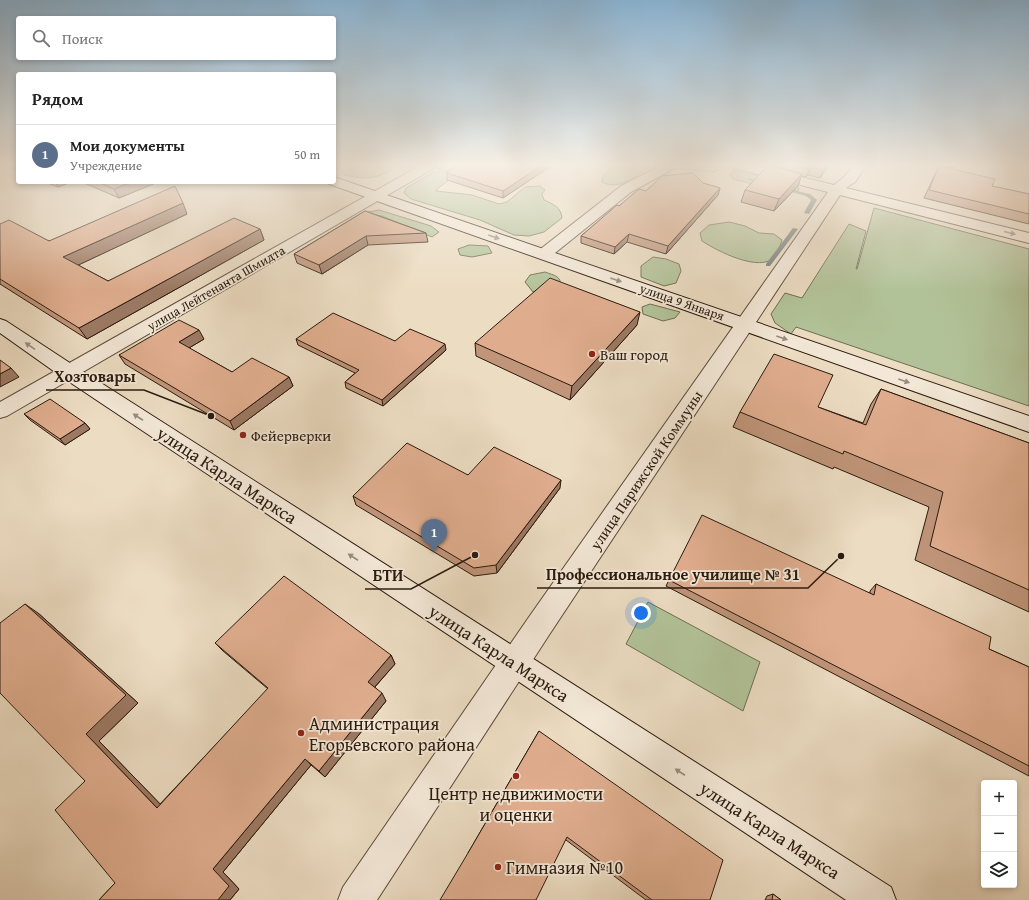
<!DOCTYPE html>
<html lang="ru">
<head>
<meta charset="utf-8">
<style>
	:root { --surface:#fff; --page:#f6f6f6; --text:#222; --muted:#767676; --line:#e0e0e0; --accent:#db2777 }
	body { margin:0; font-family:"Gentium Book Plus",serif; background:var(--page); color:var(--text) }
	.controls { position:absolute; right:12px; bottom:12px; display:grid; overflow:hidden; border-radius:4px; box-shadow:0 2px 6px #0003 }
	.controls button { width:36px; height:36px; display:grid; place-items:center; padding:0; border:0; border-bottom:1px solid var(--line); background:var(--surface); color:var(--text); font:20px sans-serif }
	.you { position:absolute; left:641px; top:613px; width:14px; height:14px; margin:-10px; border:3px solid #fff; border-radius:50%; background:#1a73e8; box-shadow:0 0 0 6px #1a73e833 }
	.badge { display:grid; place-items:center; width:26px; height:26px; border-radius:50%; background:var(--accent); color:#fff; font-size:13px; font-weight:700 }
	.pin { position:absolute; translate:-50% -33px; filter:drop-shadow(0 1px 2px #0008) }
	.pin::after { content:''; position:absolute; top:21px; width:14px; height:12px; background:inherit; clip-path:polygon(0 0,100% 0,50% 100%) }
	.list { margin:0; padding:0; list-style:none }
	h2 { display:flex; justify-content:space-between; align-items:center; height:52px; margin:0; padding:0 16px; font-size:17px }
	h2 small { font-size:13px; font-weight:400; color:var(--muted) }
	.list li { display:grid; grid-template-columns:26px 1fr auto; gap:12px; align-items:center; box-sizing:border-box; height:60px; padding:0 16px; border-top:1px solid var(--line) }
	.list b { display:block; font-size:15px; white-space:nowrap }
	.list p { margin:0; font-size:13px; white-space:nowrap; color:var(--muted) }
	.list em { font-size:13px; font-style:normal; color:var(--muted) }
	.icon { flex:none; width:22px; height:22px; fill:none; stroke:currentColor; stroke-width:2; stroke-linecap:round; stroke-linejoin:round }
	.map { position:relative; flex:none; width:1029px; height:900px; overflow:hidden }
	.search { position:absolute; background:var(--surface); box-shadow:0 2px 6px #0003; left:16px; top:16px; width:320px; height:44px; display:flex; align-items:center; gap:10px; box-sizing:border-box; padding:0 14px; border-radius:4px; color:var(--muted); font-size:15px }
	.panel { position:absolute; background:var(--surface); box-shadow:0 2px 6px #0003; left:16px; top:72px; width:320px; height:112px; border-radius:4px }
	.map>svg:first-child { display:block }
</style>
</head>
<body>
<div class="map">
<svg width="1029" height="900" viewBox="0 0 1029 900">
	<rect width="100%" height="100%" fill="#ecdcc2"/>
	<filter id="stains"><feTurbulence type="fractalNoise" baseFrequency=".005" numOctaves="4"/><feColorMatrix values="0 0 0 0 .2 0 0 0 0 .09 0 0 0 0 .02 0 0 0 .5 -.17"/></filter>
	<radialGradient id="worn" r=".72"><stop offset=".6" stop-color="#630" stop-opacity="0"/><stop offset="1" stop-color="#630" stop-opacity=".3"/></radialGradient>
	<g fill="#b2c298" stroke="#6e6e53">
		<path d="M354 164H391L392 166 391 170C373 180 363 179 344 175L341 169Z"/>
		<path d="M615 164H654C639 173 620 192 602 182L603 176Z"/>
		<path d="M677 164H703L719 170 714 172 681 169Z"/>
		<path d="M733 171H746L760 177 798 187 799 190C788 194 746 182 733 179L730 175Z"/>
		<path d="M434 172H442L452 175C447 185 440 184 436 191L472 195 499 204 507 202 525 187 540 186 545 190 542 194 544 200C553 204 561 207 562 218L544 232 529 236 514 235 480 220 411 199 404 193 406 188Z"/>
		<path d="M874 208 1029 249V406L796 327 791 334 775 323 771 314 785 293 802 298 849 224 866 231 856 269H857Z"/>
		<path d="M379 210 431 226 439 232 432 237 382 216 367 214 368 212Z"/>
		<path d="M729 222 745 226 759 233 774 234 782 240C780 245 779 253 775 257 760 273 717 251 702 241L700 233 709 225Z"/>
		<path d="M469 245 488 246 492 253 472 257 460 255 458 249Z"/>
		<path d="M653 257 666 259 679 264 681 271 676 283 664 286 641 277V266Z"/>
		<path d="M545 272C555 276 561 275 561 288L554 292H533L525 282 530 275Z"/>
		<path d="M650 304 680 312 675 318 663 321 643 314 642 307Z"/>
		<path d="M648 602 760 662 743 711 626 644Z"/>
	</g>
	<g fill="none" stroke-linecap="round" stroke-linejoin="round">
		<g fill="#6f7977" fill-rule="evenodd">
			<path d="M748 178 766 183 764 184 748 180Z"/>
			<path d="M781 187 810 194 816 199 817 200 809 214 804 213 811 200 806 196 781 189Z"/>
			<path d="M793 228 798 229 770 266H766V264Z"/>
		</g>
		<g stroke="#5b4a3b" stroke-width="2">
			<g id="street">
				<path d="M423 164H438L436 167 7 416 0 418V402Z"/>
				<path d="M664 164H679L677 167 631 192 550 257 544 259 538 257 536 254 538 251 621 186Z"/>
				<path d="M728 164H748L834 185 845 176 855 164H867L855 182 846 188 1029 233V243L840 195 549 635 377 900H338L343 887 529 617 828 192 730 167Z"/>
			</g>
		</g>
		<g stroke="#2b1a0e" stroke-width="2">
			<g id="secondary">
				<path d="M334 177 1029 416V432L329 184 328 182H334Z"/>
				<path d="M0 319 6 321 76 367 891 887 896 900H846L62 377 0 333Z"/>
			</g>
		</g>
		<use href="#street" fill="#f3e8d7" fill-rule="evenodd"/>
		<use href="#secondary" fill="#f3e8d7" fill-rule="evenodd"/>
	</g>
	<g fill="#c0957a" stroke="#2b1a0e">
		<path d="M0 164H18V171Z"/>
		<path d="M436 164H554L503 198 447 180V173L448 172 437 168Z"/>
		<path d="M785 164H830L820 178 808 175 806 177 801 176 798 186 774 211 741 202 745 190 783 169Z"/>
		<path d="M933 164H957L954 168Z"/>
		<path d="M939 166 992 186 1029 194V224L924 198 935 174Z"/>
		<path d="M45 182H71L58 187Z"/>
		<path d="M82 182H158L119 198Z"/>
		<path d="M703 183 720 188 718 195 666 254 627 242 614 254 581 243V236L619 206 646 191Z"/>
		<path d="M365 211 426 233 428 242 368 245 322 274 297 263 294 254Z"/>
		<path d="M187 214 78 265 108 281 260 229 264 240 87 339 0 284V224L49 241Z"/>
		<path d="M637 325 570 400 476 356 475 343Z"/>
		<path d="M204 339 189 348 232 372 289 377 293 386 234 430 125 364 119 355Z"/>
		<path d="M296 339 395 341 446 350 383 406 346 388 345 382 355 373 298 345Z"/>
		<path d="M881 389 1029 443V612L915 560 929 507 834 467 833 469 733 427 740 412 818 407 863 423 871 404Z"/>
		<path d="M24 414 85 423 90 429 65 445 30 420Z"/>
		<path d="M468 475 560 488 497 573 474 576 356 505 353 496Z"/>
		<path d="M669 580 870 593V591L876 584 989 649 1029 667V776L666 586Z"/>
		<path d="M38 613 138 703 99 741 160 804 268 689 223 651 215 643 391 655 395 664 375 687 386 701 325 777 311 765 223 872 239 889 230 900H99L115 883 85 781Z"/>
		<path d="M539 731 710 900H646L566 840 468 853Z"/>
		<path d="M773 894 781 900H765L767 896Z"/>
	</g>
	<g fill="#9c7963" stroke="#2b1a0e">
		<path d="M544 164H554L503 198V191Z"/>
		<path d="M828 164H830L820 178 823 170Z"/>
		<path d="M811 167 808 175 806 177 809 169Z"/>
		<path d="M802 174 798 186 774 211 779 199Z"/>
		<path d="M55 182H71L58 187Z"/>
		<path d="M131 182H158L119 198 114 189Z"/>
		<path d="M720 188 718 195 666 254 668 246Z"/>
		<path d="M183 203 187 214 70 269 63 257Z"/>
		<path d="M260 229 264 240 87 339 79 328Z"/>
		<path d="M629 234 627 242 614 254 615 247Z"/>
		<path d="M366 236 368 245 322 274 319 265Z"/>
		<path d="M640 312 637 325 570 400 572 386Z"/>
		<path d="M199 330 204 339 184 351 179 342Z"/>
		<path d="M445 344 446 350 383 406 382 400Z"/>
		<path d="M11 368 19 377 0 387V374Z"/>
		<path d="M289 377 293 386 234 430 230 421Z"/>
		<path d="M85 423 90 429 65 445 60 439Z"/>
		<path d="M561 480 560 488 497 573 496 565Z"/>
		<path d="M25 604 38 613 138 703 99 741 168 812 157 808 86 734Z"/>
		<path d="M391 655 395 664 372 690 368 682Z"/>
		<path d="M382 693 386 701 325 777 319 771Z"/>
		<path d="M305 759 311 765 223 872 239 889 230 900H218L213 869Z"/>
	</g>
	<g fill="#dfad8e" stroke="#2b1a0e">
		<path d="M445 164H544L503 191 447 173 456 167Z"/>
		<path d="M789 164H828L823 170 811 167 809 169Z"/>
		<path d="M768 165 802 174 779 199 745 190Z"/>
		<path d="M939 166 995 179 992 186 1029 194V214L929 190Z"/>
		<path d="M693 173 703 183 720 188 668 246 629 234 615 247 581 236 617 205 619 206 639 189 646 191 662 176Z"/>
		<path d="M98 182H131L114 189Z"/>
		<path d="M175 186 183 203 63 257 108 281 234 218 260 229 79 328 0 279V224L9 220 49 241Z"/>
		<path d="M365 211 426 233 366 236 319 265 294 254Z"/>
		<path d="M550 278 640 312 572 386 475 343Z"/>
		<path d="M333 313 395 341 410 329 445 344 382 400 345 382 359 370 296 339Z"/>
		<path d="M179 320 199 330 179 342 232 372 252 358 289 377 230 421 119 355Z"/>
		<path d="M774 354 833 375 818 407 866 425 881 389 1029 443V590L930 546 943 492 844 451 843 454 740 412Z"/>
		<path d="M0 360 11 368 0 374Z"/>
		<path d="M50 399 85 423 60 439 24 414Z"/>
		<path d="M407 443 468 475 494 447 561 480 496 565 474 568 353 496Z"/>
		<path d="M702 515 874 595 876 584 991 637 989 649 1029 667V766L669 580Z"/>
		<path d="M284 576 391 655 368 682 382 693 319 771 305 759 213 869 229 886 218 900H99L115 883 55 810 85 781 0 693V623L25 604 126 695 86 734 157 808 268 688 215 643Z"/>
		<path d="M539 731 723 860 710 900H652L567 837 536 900H440L468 853Z"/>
		<path d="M773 894 781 900H772Z"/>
	</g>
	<defs><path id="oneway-solid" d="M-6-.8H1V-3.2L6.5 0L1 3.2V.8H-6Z"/></defs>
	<g fill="#998b7d">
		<use href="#oneway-solid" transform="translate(1010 233) rotate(14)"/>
		<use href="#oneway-solid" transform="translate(494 237) rotate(19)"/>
		<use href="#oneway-solid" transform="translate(616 280) rotate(19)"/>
		<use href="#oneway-solid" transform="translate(782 338) rotate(19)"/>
		<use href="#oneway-solid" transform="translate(30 346) rotate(-146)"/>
		<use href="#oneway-solid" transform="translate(904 381) rotate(19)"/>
		<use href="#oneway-solid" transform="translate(138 417) rotate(-147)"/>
		<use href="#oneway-solid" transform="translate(353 557) rotate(-147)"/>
		<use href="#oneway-solid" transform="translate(680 772) rotate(-147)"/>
	</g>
	<linearGradient id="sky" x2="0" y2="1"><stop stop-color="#8ab6d7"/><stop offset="0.57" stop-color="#f6efe4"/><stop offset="1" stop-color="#f6efe4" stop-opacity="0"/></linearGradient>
	<rect width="1029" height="290" fill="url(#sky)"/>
	<g fill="#8f2418" stroke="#f3e8d7" stroke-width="1.5">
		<circle cx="592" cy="354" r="4"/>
		<circle cx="243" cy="435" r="4"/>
		<circle cx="301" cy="733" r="4"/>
		<circle cx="516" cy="776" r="4"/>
		<circle cx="498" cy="867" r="4"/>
	</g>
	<g text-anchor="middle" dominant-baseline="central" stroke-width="3.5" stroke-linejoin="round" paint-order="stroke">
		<g font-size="13" fill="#2b1a0e" stroke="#f3e8d7">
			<text transform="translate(216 288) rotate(-30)">улица Лейтенанта Шмидта</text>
			<text transform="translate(682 302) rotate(19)">улица 9 Января</text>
		</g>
		<g font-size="15" fill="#2b1a0e" stroke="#f3e8d7" text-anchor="start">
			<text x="600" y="354">Ваш город</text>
			<text x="251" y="435">Фейерверки</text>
		</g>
		<g font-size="15" fill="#2b1a0e" stroke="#f3e8d7">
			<text transform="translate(646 470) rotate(-56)">улица Парижской Коммуны</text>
		</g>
		<g font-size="18" fill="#2b1a0e" stroke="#f3e8d7">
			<text transform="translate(227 475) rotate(33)">улица Карла Маркса</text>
			<text transform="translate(499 653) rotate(33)">улица Карла Маркса</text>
			<text transform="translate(770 830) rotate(33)">улица Карла Маркса</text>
		</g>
		<g font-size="18" fill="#2b1a0e" stroke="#f3e8d7" text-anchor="start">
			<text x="309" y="723">Администрация<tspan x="309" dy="21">Егорьевского района</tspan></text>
			<text x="516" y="793" text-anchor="middle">Центр недвижимости<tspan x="516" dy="21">и оценки</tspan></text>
			<text x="506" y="867">Гимназия №10</text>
		</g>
	</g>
	<path fill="none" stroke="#2b1a0e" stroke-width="1.5" d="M211 416L144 390H46M841 556L808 588H537M475 555L411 589H365"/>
	<g fill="#2b1a0e" stroke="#f3e8d7" stroke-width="1.5">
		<circle cx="211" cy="416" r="4"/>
		<circle cx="841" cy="556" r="4"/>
		<circle cx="475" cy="555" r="4"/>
	</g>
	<g font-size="16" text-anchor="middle" font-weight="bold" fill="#2b1a0e" stroke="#f3e8d7" stroke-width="3.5" stroke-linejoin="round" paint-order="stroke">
		<text x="95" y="382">Хозтовары</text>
		<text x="673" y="580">Профессиональное училище № 31</text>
		<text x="388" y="581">БТИ</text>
	</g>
	<rect width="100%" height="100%" filter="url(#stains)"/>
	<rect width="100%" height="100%" fill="url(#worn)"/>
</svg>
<div class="controls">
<button>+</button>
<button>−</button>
<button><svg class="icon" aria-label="layers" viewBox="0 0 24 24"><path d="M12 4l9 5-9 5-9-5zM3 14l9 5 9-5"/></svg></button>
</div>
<div class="you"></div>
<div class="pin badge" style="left:434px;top:552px;background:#5c6f8a">1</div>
<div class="search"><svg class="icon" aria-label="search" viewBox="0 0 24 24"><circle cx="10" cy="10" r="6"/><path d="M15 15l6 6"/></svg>Поиск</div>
<section class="panel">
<h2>Рядом<small></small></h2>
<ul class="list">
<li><span class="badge" style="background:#5c6f8a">1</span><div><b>Мои документы</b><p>Учреждение</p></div><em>50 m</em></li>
</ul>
</section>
</div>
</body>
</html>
